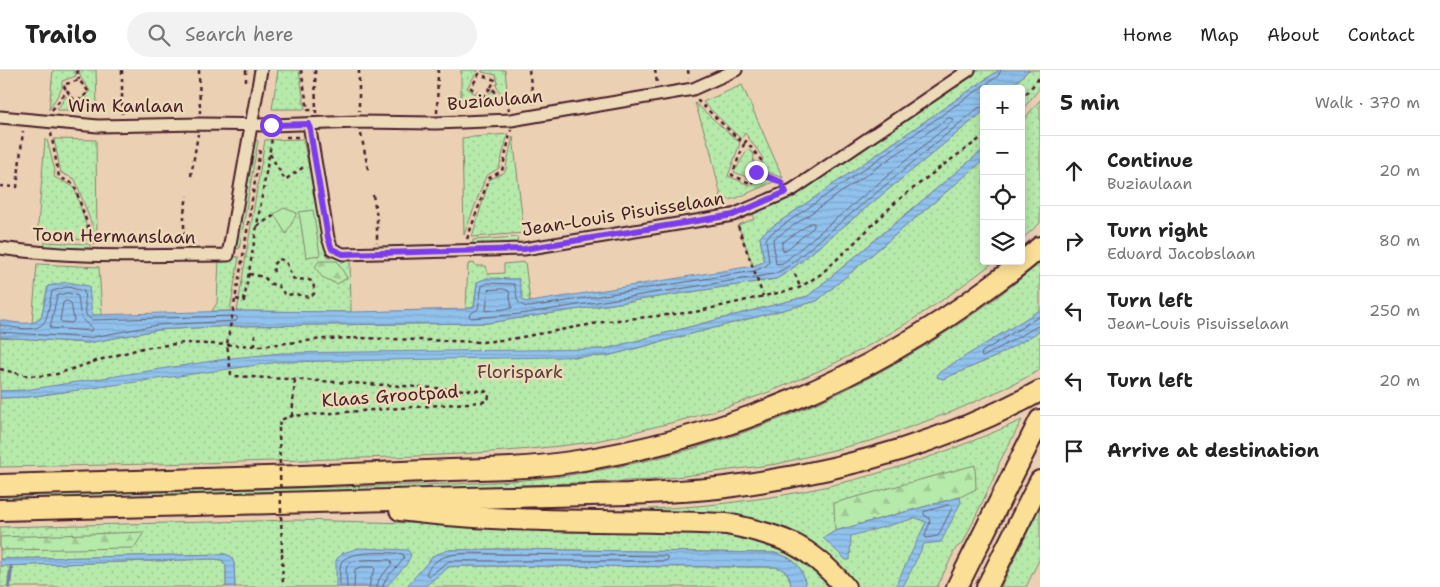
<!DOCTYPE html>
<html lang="en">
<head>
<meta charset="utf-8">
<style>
	:root { --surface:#fff; --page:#f2f2f2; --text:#222; --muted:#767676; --line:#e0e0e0 }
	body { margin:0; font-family:"Shantell Sans",sans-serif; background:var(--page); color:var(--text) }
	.controls { position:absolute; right:15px; top:15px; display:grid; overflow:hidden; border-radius:5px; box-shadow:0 2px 12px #0003 }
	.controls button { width:45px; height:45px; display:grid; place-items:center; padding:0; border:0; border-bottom:1px solid var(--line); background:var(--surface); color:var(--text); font:25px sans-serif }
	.stop { position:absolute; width:15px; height:15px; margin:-11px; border:4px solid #7c3aed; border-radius:50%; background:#fff }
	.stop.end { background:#7c3aed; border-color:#fff; box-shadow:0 1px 5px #0008 }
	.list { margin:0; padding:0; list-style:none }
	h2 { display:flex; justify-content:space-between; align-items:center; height:65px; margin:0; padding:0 20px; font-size:21px }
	h2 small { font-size:16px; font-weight:400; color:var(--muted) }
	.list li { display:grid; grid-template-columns:32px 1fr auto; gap:15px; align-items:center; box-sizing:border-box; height:70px; padding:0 20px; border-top:1px solid var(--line) }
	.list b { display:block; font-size:19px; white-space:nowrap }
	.list p { margin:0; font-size:16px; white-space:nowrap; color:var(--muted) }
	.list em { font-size:16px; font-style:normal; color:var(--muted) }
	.icon { flex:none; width:28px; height:28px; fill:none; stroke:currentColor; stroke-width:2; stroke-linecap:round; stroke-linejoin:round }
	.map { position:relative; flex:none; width:1040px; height:517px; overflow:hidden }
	header { display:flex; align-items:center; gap:30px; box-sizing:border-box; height:70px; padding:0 25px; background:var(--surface); border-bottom:1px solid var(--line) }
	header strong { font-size:24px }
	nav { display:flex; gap:28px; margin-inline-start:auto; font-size:18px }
	.search { width:350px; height:45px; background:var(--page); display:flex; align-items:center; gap:12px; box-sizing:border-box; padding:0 18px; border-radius:28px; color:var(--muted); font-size:19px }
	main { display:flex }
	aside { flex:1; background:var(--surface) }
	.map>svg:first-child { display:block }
</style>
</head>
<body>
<header>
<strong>Trailo</strong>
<div class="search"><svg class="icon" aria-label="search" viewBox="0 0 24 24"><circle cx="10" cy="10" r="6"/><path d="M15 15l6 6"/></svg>Search here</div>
<nav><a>Home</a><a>Map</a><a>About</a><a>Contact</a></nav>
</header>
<main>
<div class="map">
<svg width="1040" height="517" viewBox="0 0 1040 517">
	<defs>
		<pattern id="grass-dots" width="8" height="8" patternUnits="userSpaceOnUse" patternTransform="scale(1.25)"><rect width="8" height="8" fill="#b6eaab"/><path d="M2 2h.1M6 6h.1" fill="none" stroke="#9ec893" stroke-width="1.8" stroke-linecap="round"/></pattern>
		<pattern id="forest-firs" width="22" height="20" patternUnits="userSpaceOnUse" patternTransform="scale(1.25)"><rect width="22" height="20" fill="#b6eaab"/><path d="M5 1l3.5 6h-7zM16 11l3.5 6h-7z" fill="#9ec893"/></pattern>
		<pattern id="water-rules" width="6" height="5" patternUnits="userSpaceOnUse" patternTransform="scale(1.25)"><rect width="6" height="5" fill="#90c2ed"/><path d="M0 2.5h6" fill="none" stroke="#7ea6cb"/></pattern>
	</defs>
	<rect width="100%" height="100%" fill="#ebd0b4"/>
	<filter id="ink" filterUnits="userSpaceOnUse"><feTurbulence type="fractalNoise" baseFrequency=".02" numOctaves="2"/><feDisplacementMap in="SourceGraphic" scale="10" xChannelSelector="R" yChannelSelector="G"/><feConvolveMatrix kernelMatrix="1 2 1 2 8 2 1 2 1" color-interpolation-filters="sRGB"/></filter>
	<g filter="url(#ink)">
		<g fill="url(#grass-dots)" stroke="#80846b">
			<path d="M53 0H74L76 6 62 11V18L49 40Z"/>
			<path d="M79 0H96L97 40H57L66 26 74 35 90 21 81 8Z"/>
			<path d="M278 0H299L305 39H272Z"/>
			<path d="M461 0H478L467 18 483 29H485L492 20 503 34 461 36Z"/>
			<path d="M482 0H505L508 28H506L499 21 496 15 498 13 496 5 482 2Z"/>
			<path d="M978 0H999L766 161 760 167 764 192 753 196 738 155 754 149 753 143 795 124Z"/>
			<path d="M1029 0H1040V18L1021 41V19H1009Z"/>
			<path d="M742 15 783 108 759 99 763 88 745 63 741 69 703 32Z"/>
			<path d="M1040 30V153L1021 170V53Z"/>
			<path d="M695 33 740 73 728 106 751 116 757 104 775 111 737 128 722 131 710 79Z"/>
			<path d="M984 41V79L808 226 605 279 572 280V287L607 286 817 231 984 90V191H995C890 274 781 328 650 358 629 363 606 370 584 373 501 384 418 386 334 389 223 393 111 395 0 397V328L28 327 89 318 0 321V267L88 273 157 260 231 256 488 253 776 209 788 202Z"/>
			<path d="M508 64 499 98 486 106 464 165 462 68Z"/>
			<path d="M513 66 524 163 472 167 489 110 505 102Z"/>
			<path d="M54 69 96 70 97 169 75 109 61 103Z"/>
			<path d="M254 69 258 71 239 179 236 178Z"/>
			<path d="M303 69 327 185 329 187 350 188 351 242 237 241 265 70Z"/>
			<path d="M45 70H47L55 101 54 107 74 117 91 170 37 168Z"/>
			<path d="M748 79 754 84 752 109 734 102Z"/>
			<path d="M517 167 518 174 473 177V170Z"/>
			<path d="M45 172 90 174V180L45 179Z"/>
			<path d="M230 186 239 187 230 241H212L217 233 219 190Z"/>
			<path d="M525 192 530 232H523L505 208 477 212 474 237 466 239 468 194 474 193 476 196H486L488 204 504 203V194Z"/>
			<path d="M1040 193V240L939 303 938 307 943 309 995 287 1040 260V300L1010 316 954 341 874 370 777 394 652 410 476 417 0 429V426L453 414C498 412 544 410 589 402 755 375 911 301 1040 193Z"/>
			<path d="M37 194 99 197 102 245H91L48 216 41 248 32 254Z"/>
			<path d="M1022 350 999 393 997 401 963 473 956 478 937 517H853L791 465 545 443C613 440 682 440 750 430 844 418 935 389 1022 350Z"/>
			<path d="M1040 436V488L1026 517H1001Z"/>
			<path d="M295 450 673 460 733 463 762 469 798 485 834 517H806C802 496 796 489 775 483L501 479 449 480 406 517H235L234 493 225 484 0 489V457Z"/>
			<path d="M213 489 222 490 226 496V517H0V496Z"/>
			<path d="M449 496 775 497C787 500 790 505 791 517H424Z"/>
		</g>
		<g fill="url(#forest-firs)" stroke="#80846b">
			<path d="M319 191H337L347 208 337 214 322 207 315 197Z"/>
			<path d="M975 395 976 419 960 427 835 461 834 433Z"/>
			<path d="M144 462 134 478 0 480V467Z"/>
		</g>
		<g fill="#b6eaab" stroke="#80846b">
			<path d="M284 138 297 143 286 164 274 144Z"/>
			<path d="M313 140 320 185 306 187 299 142Z"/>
		</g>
		<g fill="url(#water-rules)" stroke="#74819f">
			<path d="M999 0H1029L1009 19H984V41L788 202 776 209 488 253 231 256 157 260 88 273 0 267V250C13 252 31 257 41 248L48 216 67 212 89 216 92 245 236 241 355 242 466 239 474 237 477 212 487 208 519 209 523 231 530 232 753 196 764 192 760 167 766 161Z"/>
			<path d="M984 79V90L817 231 607 286 279 292 28 327 0 328V321L25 320 232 288 282 283 605 279 808 226Z"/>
			<path d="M1040 240V260L1035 264 995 287 943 309 937 307 938 303Z"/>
			<path d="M960 427 961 432 941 472 924 474 903 517H895L926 452 916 448 851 466 850 490H846L823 468 835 461Z"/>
			<path d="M359 478 408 480 411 485 406 495 386 517H336V490L343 483Z"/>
			<path d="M501 479 775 483C796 489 802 496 806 517H791C790 505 787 500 775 497L463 496 449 497 424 517H406L434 485 449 480Z"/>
			<path d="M225 484 231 486 234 493 235 517H226V496L222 490 213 489 0 496V489Z"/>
		</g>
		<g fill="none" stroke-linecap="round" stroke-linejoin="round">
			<g stroke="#666079" stroke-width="1">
				<path d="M984 37 978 38 786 198 774 204 521 244 471 248 469 246 470 244 478 239 482 216 488 213 514 214C519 226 513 236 530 237L754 201 766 196 769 192 766 169 769 165 998 6 1001 0"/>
				<path d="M949 48 953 49 952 52 783 193 776 194 773 170Z"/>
				<path d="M811 153H814V157L785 181 782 180V173Z"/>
				<path d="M504 219 509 221 512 238 486 241 488 220Z"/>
				<path d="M68 223 78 226C80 239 78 251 92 257L91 261 50 258 57 226Z"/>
				<path d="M67 231 71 233 74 250 72 253 62 252 60 250 63 233Z"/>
				<path d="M1040 246 982 282 981 286 983 287 1036 257 1040 256"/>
				<path d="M0 255C13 257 40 265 46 249 49 240 50 230 52 221L67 217 84 221 86 245 92 250 235 246 238 248 236 251 157 255 88 268 0 262"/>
				<path d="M949 435 952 436V438L938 466 926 468 925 465 930 452 929 448 924 445V442Z"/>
				<path d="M501 484 666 486 668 489 666 491H449L429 506 426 504C437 477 476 484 501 484Z"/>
				<path d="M340 517C340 510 339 500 341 493 346 480 392 482 403 484L404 487C400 498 384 505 383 517"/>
				<path d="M347 517C347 510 345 502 347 496 350 487 383 490 391 490L392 494 379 509 377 517"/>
				<path d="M354 517 355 499 361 497H374L375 500 371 508 369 517"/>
			</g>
			<path stroke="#74819f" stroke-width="4" d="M9 517 11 498"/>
			<g stroke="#4a1f2b" stroke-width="15">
				<g id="minor">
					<path d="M0 47 98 56 200 54 271 55 359 52 436 53 511 50 693 19 736 0"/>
					<path d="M309 54 328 168 332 179 343 184 524 179 733 145 792 120 969 0"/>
					<path d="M0 178C76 189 152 185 228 185L261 0"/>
				</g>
			</g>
			<g stroke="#4a1f2b" stroke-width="24">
				<g id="motorway">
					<path d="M0 415C101 412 202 409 302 406 352 404 401 402 451 400 491 399 531 398 571 392 722 369 866 310 988 218 1006 205 1024 192 1040 177"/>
					<path d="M0 440 628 424C661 422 694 421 726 417 834 403 945 373 1040 321"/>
					<path d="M400 440C508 454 618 449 727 454 781 465 808 474 845 517"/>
					<path d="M957 517 1040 350"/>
					<path d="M987 517 1040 411"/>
				</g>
			</g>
			<g stroke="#4a1f2b" stroke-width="2.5" stroke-dasharray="4 4" stroke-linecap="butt">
				<path d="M77 0 79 10"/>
				<path d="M122 0V44"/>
				<path d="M199 0 200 43"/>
				<path d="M246 0V11"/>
				<path d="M301 0 308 40H315"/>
				<path d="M315 0 316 43"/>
				<path d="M359 0V41"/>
				<path d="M529 0 534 34"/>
				<path d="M655 0 657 13"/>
				<path d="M688 0 689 8"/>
				<path d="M491 17 495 10 479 4 471 18 483 27 491 17 508 36 509 40"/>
				<path d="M697 30 744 74 732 105 752 114 761 90 746 71 744 74"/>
				<path d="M1021 30 1040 7"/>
				<path d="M52 40 67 21 76 32 89 22 79 10 63 15 67 21"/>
				<path d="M437 43 438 0"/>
				<path d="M51 63 59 107 74 114 94 174"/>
				<path d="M361 64 369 103"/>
				<path d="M286 67H300"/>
				<path d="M260 80 243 186 227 274 231 304 236 306 485 321 489 324C489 329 488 331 482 332L292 346 280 350 279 358"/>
				<path d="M270 84 285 110 305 96"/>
				<path d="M756 101 782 113"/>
				<path d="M191 106 198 64"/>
				<path d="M0 116 17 117 23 61"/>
				<path d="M373 125 377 147V173"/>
				<path d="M257 156 275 145"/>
				<path d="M738 156 763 226"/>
				<path d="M467 169 489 108 502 101 511 60"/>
				<path d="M184 174V143L187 126"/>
				<path d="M249 204 264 207 271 214 278 215 285 225 295 224 309 227 314 224C315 205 307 211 294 209 287 202 291 190 278 189L273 195 274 204"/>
				<path d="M795 204 800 217"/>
				<path d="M236 229 244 231 272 68"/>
				<path d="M255 276V262"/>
				<path d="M0 299 24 305 42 306 57 304 99 290 143 278 184 273 260 276 324 269 359 268 482 272 511 269 609 251 695 242 799 218 821 204 846 181 897 131 942 96 984 66"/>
				<path d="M292 346 295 310"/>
				<path d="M282 484 283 517"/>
			</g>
			<use href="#minor" stroke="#eddab8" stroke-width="11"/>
			<use href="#motorway" stroke="#fbdf96" stroke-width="20"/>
			<path stroke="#4a1f2b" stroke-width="2.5" stroke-dasharray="4 4" stroke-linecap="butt" d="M279 358 282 484"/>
		</g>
	</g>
	<g fill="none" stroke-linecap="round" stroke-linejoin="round" filter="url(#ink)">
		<path stroke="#7c3aed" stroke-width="6" d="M271 55 309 54 328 168 332 179 343 184 524 179 733 145 786 122 781 112 756 102"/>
	</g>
	<g text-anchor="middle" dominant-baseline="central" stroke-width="5" stroke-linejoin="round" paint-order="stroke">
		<g font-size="18" fill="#4a1f2b" stroke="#eddab8">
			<text transform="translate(495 30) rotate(-5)">Buziaulaan</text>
			<text x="126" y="36">Wim Kanlaan</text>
			<text transform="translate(623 144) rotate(-9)">Jean-Louis Pisuisselaan</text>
			<text transform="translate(114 166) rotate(1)">Toon Hermanslaan</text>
			<text transform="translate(390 326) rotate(-4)">Klaas Grootpad</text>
		</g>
		<g font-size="18" fill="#5a3d3e" stroke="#eddab8">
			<text x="520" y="302">Florispark</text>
		</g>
	</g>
</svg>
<div class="controls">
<button>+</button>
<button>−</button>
<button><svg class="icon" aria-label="locate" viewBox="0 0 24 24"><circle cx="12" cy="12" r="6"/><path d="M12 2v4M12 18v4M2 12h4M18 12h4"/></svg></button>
<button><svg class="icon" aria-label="layers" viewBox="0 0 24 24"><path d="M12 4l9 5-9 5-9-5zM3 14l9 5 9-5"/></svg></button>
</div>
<div class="stop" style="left:271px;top:55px"></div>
<div class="stop end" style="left:756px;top:102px"></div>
</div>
<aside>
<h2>5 min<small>Walk · 370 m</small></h2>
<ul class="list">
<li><svg class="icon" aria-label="ahead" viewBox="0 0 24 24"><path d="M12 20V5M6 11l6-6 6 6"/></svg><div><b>Continue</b><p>Buziaulaan</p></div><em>20 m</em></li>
<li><svg class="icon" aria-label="right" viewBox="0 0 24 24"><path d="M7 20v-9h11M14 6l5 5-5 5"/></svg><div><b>Turn right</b><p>Eduard Jacobslaan</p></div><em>80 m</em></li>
<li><svg class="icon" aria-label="left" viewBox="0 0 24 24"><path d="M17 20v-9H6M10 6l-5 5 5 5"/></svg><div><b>Turn left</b><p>Jean-Louis Pisuisselaan</p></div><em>250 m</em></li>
<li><svg class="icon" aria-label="left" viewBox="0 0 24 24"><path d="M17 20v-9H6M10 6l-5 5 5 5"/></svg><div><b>Turn left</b></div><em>20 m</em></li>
<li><svg class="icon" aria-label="arrive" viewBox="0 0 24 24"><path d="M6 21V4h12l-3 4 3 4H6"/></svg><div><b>Arrive at destination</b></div></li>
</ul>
</aside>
</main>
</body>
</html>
